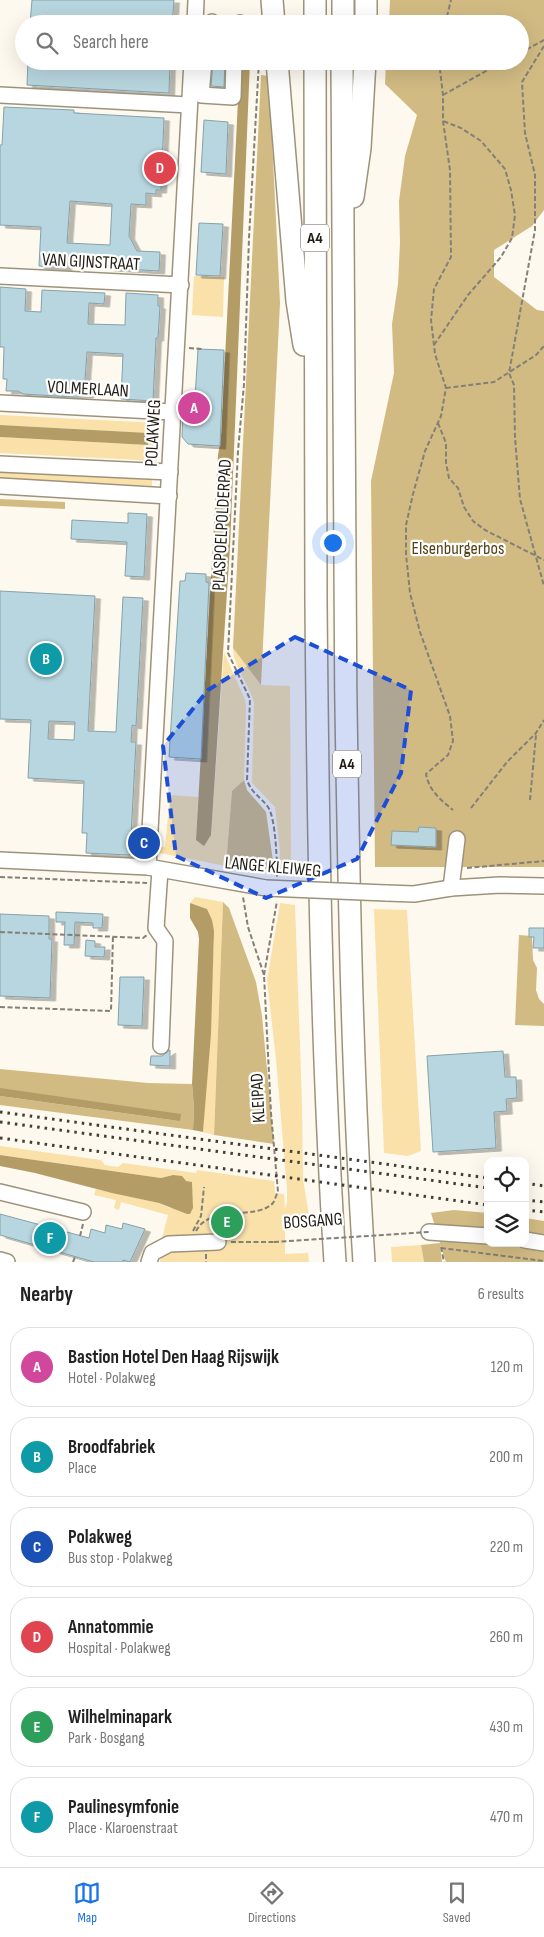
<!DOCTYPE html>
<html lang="en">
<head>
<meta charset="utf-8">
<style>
	:root { --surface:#fff; --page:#f6f6f6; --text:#222; --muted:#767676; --line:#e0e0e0; --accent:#1a73e8 }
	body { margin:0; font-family:"Sofia Sans Condensed",sans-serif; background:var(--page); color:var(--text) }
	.controls { position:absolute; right:15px; bottom:15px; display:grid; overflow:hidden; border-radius:10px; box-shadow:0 5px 20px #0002 }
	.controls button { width:45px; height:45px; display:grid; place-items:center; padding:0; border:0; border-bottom:1px solid var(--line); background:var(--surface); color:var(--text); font:25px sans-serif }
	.you { position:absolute; left:332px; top:542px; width:18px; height:18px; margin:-12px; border:4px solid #fff; border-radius:50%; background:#1a73e8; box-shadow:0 0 0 8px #1a73e833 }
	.badge { display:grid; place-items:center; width:32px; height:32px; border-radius:50%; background:var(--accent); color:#fff; font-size:16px; font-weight:700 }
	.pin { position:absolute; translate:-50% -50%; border:2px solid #fff; box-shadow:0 1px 5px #0006 }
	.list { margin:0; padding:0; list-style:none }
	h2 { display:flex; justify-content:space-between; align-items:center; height:65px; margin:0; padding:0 20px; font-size:21px }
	h2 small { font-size:16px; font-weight:400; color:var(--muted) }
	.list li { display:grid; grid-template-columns:32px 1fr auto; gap:15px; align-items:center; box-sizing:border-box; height:80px; margin:0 10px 10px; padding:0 10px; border:1px solid var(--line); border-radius:20px }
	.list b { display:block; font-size:19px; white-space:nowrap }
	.list p { margin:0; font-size:16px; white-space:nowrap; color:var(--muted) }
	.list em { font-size:16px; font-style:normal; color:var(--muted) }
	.icon { flex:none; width:28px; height:28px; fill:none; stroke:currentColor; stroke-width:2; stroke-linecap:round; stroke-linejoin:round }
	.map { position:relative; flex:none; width:544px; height:1262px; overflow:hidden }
	.search { position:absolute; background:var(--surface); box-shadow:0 5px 20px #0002; left:15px; right:15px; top:15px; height:55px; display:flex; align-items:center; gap:12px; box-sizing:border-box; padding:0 18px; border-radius:28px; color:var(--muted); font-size:19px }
	.sheet { height:605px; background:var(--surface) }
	nav { display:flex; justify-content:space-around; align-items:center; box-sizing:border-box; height:70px; border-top:1px solid var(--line); background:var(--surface); font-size:14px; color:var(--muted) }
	nav a { display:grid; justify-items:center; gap:2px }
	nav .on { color:var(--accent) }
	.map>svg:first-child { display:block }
</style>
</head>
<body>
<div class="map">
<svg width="544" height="1262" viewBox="0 0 544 1262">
	<defs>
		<filter id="shadow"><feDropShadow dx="5.5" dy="3" stdDeviation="0" flood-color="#0004"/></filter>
	</defs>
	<rect width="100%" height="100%" fill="#fdf9ef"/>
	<g fill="#f9e1a9">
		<path d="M194 276 224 277 223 317 192 315Z"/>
		<path d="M0 415 159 423 157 461 0 453V437L148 445 149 433 0 425Z"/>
		<path d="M0 472 152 480V486L0 478Z"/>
		<path d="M233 648 261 685 290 686 291 869H279L280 851 275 807 252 783 254 702C249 684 233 666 233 648Z"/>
		<path d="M224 652 245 700 246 707 244 780 232 791 226 866 160 853V847H165L170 795 198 797 196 840 211 835Z"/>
		<path d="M195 897 223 902 214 1135 203 1132 214 943 207 909 190 903Z"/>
		<path d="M280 903 295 905 302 1102 303 1179 311 1228 285 1231V1254L308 1253 309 1262H160L165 1238H162L168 1215 121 1202 119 1210 114 1208 116 1200 94 1195 96 1189 159 1203 170 1208 186 1181 173 1175 161 1178 0 1155V1146L101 1160 105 1165 118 1167 123 1163 196 1173 197 1170 274 1181 275 1193 284 1194 285 1209 287 1202V1189L276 1059 267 980Z"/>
		<path d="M374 909 407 910 421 1151 408 1156 384 1153Z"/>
		<path d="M421 1245 424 1262H392L391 1247Z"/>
	</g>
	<g fill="#d2bb83">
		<path d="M390 0H544V210L532 226 494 250V277L537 310 544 311V867H375L371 481 394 373 392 324 398 284 400 243 399 201 405 156 417 115 385 84 386 61H520V24H389Z"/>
		<path d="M261 75 269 76 280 303 261 685 233 648Z"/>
		<path d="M0 499 65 502V509L0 506Z"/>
		<path d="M244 780 247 790 266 812 273 861 263 871 226 866 232 791Z"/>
		<path d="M223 902 229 908 256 982 262 1016 274 1144 214 1135Z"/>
		<path d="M519 935 532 936 533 960 537 968 536 990 539 999 544 1004V1026L515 1025Z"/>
		<path d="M0 1069 148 1083 192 1084 194 1108 193 1130 0 1105V1096L180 1121 0 1093Z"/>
		<path d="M454 1210 488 1213V1243H525V1218L544 1221V1262H446L440 1245 442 1262H424L421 1245 440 1243 431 1213Z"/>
	</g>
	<g fill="#b39c66">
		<path d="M240 61H250L230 547 211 835 204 846 196 840 218 455 221 438Z"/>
		<path d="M0 425 149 433 148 445 0 437Z"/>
		<path d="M190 903 207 909 212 920 214 931 211 1034 203 1132 193 1130 194 1108 192 1084 199 939 198 932 190 918Z"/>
		<path d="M0 1088 181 1114 180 1121 0 1096Z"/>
		<path d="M0 1155 161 1178 173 1175 182 1176 186 1181 192 1182 193 1208 190 1214H187L159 1203 112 1193 35 1173 0 1166Z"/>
	</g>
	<g fill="#b8d6df" stroke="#84a1aa" fill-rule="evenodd" filter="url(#shadow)">
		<path d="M32 0H174L172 24H30Z"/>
		<path d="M28 61H170L169 93 27 85Z"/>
		<path d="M213 61H225L224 87 211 86Z"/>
		<path d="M4 107 74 110V113L164 118 161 190H156V194L146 193V205L131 204 129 236 137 251 160 252 159 271 109 268V264L66 262V268L39 266 41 227 0 225V145H2ZM70 201 112 204 110 245 67 243Z"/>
		<path d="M204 120 228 122 226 174 201 172Z"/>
		<path d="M199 223 223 224 220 276 196 275Z"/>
		<path d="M0 287 26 289 25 311 41 312 42 290 105 293 104 304 89 303 88 324 125 325 126 293 158 295V306H160L158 338H156L153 401 121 399 123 354 87 352 85 379 86 383 88 384V395H78V397H73L23 394 18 391H6L7 379H3L4 347H0Z"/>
		<path d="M198 349 224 350 220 446 188 444 182 437 183 410H188V405L195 398Z"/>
		<path d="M128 513 147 514 144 577 125 576 127 542 71 539 72 520 128 523Z"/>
		<path d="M186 573 206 574V582L209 583 201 759 169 757 180 581H185Z"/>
		<path d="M0 591 95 596 88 731 116 732 123 597 143 598 136 726 132 725 131 742H136L130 855 86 853 87 833H82L84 781 28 778 31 720 0 719ZM49 721 75 722 74 740 48 739Z"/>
		<path d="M419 827 436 828V847L391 845 392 831 418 832Z"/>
		<path d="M56 912 103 914 102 928H93V923L75 922 74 945H64L65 922H56Z"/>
		<path d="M0 914 49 916V939H52L50 998 0 996Z"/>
		<path d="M529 928H544V948H533L534 937H529Z"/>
		<path d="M86 940 95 941V947H105L104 957 85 956Z"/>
		<path d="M120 977H144L142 1026 118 1025Z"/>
		<path d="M170 1050V1066L150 1065 151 1056H162Z"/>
		<path d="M503 1051 505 1077H516L517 1098 506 1099 507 1111 494 1112 496 1148 433 1152 427 1056Z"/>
		<path d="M0 1214 89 1238 91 1229 105 1233 106 1225 122 1229 123 1223 145 1229 130 1262 123 1260V1262H94L0 1235Z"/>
	</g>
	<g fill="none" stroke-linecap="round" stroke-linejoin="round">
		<g stroke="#9d937c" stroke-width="18">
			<g id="minor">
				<path d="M195 24 196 0"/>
				<path d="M212 24V22"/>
				<path d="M240 24V23"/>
				<path d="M204 61 201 95 233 97 234 61"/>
				<path d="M0 95 189 105"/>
				<path d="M0 276 181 285"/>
				<path d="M0 403 173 412"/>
				<path d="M0 464 170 472"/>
				<path d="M0 486 169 496"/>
				<path d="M0 860 148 867 266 888"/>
				<path d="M148 867 192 61"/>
				<path d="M160 870 156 928 165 941 161 1046"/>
				<path d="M451 888 457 839"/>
				<path d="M386 893 414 894 451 888 500 885 544 886"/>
				<path d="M0 1192 83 1212"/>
				<path d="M429 1232 488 1236"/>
				<path d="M525 1240 544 1243"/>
				<path d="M0 1260 7 1262"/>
				<path d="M149 1262 152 1253 169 1244 218 1242"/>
			</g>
		</g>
		<g stroke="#9d937c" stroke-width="24">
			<g id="highway">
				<path d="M272 0 274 24"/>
				<path d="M315 24V0"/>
				<path d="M343 24V0"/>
				<path d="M366 24V0"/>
				<path d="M277 61 297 301 304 345"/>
				<path d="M315 61C315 242 315 423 316 604 318 824 321 1043 335 1262"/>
				<path d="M342 61C342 277 343 492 346 707 349 892 352 1077 364 1262"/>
				<path d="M353 197 360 148 365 61"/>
			</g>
		</g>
		<g stroke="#848077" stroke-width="2" stroke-dasharray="5 2.5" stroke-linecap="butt">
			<path d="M445 24 451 0"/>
			<path d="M544 46 522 82 525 133 535 175V230L509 373 514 385 515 438 520 499 544 586"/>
			<path d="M520 53 544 40"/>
			<path d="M259 61 249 238 244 384 238 451 228 653 250 699 247 780C252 794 260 796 268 807 276 819 277 862 277 877"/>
			<path d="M439 61 443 95V121L450 170 451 257 434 289 431 320 435 354 446 388 441 416 425 451 413 494 406 525V554L410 593 420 632 450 716 453 741 448 755 426 774C429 791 441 800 453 810"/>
			<path d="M443 95 504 61"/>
			<path d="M434 345 468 295 501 257 512 238 515 215 511 190 505 169 481 141 461 128 443 121"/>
			<path d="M189 348 202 349"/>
			<path d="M446 388 494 382 536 355 544 346"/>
			<path d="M438 423 446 443V463L449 478 458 488 464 507 473 521 485 530 544 560"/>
			<path d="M530 800 536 735"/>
			<path d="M471 808 507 762 536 733 544 720"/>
			<path d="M467 868 544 861"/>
			<path d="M0 877 147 883"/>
			<path d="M0 932 143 938 147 935"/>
			<path d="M264 975 277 901"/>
			<path d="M0 1007 111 1011 113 936"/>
			<path d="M193 1231 201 1216 204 1187"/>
			<path d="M196 1231C210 1204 256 1221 273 1203 275 1200 276 1195 278 1192L271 1113 264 975 248 927 243 897"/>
			<path d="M80 1236 83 1224"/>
			<path d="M231 1242H274"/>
			<path d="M441 1247 444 1262"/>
			<path d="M441 1248 544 1261"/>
			<path d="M206 1254V1262"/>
			<path d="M73 1262 75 1257"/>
		</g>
		<use href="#minor" stroke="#fff" stroke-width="15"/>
		<use href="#highway" stroke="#fff" stroke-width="21"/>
		<g stroke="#423e34" stroke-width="3" stroke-dasharray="2.5 5" stroke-linecap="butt">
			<path d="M0 1112 488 1178"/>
			<path d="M0 1122 488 1188"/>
			<path d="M0 1138 488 1205"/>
			<path d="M525 1183 544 1186"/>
			<path d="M525 1200 544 1202"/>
			<path d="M525 1210 544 1212"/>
		</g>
		<g stroke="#9d937c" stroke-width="18" stroke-linecap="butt">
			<path id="minor-bridge" d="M266 888 386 893"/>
		</g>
		<path stroke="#848077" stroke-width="2" stroke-dasharray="5 2.5" stroke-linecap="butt" d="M274 1242 429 1232"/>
		<use href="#minor-bridge" stroke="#fff" stroke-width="15"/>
	</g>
	<path fill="#1d4ed8" fill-opacity="0.2" stroke="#1d4ed8" stroke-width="4" stroke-dasharray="10 6" stroke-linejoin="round" d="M295 637 411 690 401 773 357 859 266 898 176 856 163 746 208 690Z"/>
	<g text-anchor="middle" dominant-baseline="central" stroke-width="4.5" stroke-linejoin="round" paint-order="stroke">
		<g fill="#fff" stroke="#64615a" stroke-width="1">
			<rect x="301" y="224.5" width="28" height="27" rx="4"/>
			<rect x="333" y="750.5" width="28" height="27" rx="4"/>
		</g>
		<g font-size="16" font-weight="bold" fill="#211d14">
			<text x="315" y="238">A4</text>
			<text x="347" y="764">A4</text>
		</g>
		<g font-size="18" fill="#211d14" stroke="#fff">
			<text transform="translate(91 262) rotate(3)">VAN GIJNSTRAAT</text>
			<text transform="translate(88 389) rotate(3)">VOLMERLAAN</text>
			<text transform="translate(153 433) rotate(-87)">POLAKWEG</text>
			<text transform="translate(222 525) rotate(-87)">PLASPOELPOLDERPAD</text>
			<text transform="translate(273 867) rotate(5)">LANGE KLEIWEG</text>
			<text transform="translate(258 1098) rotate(-93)">KLEIPAD</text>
			<text transform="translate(313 1221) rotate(-4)">BOSGANG</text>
		</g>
		<g font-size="18" fill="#544317" stroke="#fff">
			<text x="458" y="548">Elsenburgerbos</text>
		</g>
	</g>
</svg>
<div class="controls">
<button><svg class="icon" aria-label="locate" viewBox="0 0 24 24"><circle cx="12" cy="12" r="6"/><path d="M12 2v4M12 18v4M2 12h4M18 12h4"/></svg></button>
<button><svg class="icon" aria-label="layers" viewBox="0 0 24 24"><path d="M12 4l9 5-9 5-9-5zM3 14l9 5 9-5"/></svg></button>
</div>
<div class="you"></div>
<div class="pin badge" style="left:194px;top:408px;background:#d1479c">A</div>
<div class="pin badge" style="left:46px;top:659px;background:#0f9aa8">B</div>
<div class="pin badge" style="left:144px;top:843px;background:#1a4fb4">C</div>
<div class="pin badge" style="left:160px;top:168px;background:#e0444e">D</div>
<div class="pin badge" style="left:227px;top:1222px;background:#2e9e5b">E</div>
<div class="pin badge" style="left:50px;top:1238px;background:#0f9aa8">F</div>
<div class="search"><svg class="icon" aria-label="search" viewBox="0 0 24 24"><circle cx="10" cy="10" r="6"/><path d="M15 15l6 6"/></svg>Search here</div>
</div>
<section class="sheet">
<h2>Nearby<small>6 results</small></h2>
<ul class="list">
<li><span class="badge" style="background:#d1479c">A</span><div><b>Bastion Hotel Den Haag Rijswijk</b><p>Hotel · Polakweg</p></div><em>120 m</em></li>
<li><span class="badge" style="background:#0f9aa8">B</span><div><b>Broodfabriek</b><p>Place</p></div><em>200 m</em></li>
<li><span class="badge" style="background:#1a4fb4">C</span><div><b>Polakweg</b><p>Bus stop · Polakweg</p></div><em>220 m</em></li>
<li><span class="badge" style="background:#e0444e">D</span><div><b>Annatommie</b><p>Hospital · Polakweg</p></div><em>260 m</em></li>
<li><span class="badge" style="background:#2e9e5b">E</span><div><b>Wilhelminapark</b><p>Park · Bosgang</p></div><em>430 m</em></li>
<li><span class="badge" style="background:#0f9aa8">F</span><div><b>Paulinesymfonie</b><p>Place · Klaroenstraat</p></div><em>470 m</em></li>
</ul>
</section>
<nav>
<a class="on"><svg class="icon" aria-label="map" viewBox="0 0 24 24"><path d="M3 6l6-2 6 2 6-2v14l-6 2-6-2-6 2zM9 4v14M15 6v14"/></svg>Map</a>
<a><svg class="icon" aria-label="directions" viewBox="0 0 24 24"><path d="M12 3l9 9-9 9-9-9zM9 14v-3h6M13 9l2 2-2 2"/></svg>Directions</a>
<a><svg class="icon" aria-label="saved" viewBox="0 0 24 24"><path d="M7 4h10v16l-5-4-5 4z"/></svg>Saved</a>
</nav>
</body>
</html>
